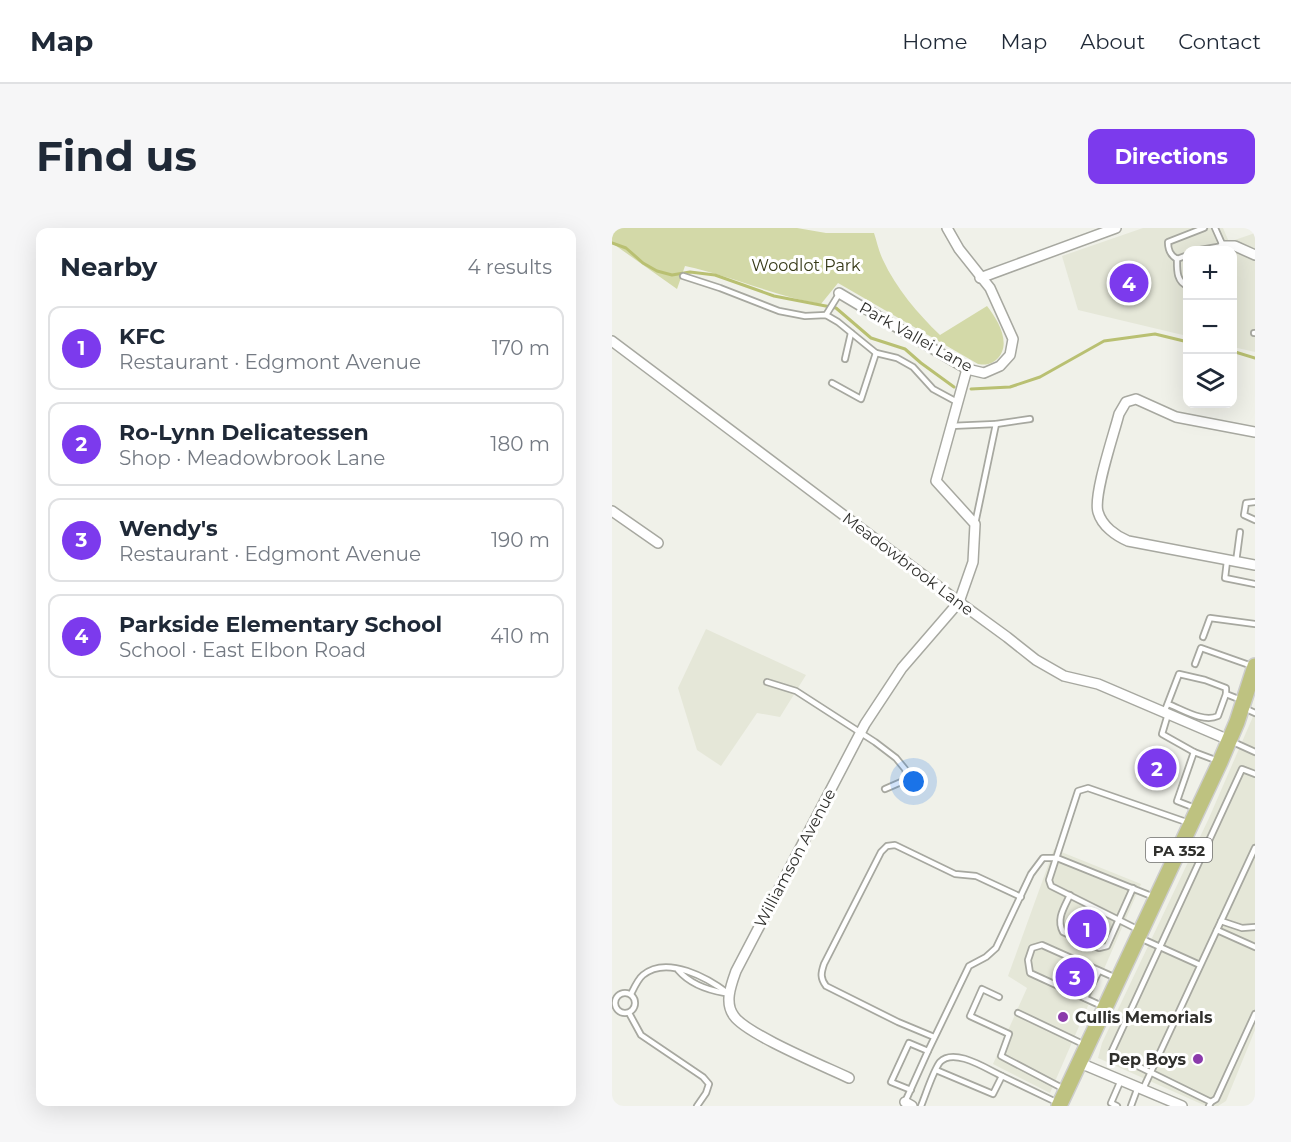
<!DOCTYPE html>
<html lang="en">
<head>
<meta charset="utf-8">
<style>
	:root { --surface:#fff; --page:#f6f6f7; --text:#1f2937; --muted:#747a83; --line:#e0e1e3; --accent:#7c3aed }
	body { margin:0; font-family:Montserrat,sans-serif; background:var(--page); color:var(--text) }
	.controls { position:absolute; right:18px; top:18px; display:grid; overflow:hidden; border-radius:12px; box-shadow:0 6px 24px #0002 }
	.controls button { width:54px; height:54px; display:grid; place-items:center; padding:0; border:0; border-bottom:2px solid var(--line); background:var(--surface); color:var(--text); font:30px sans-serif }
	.you { position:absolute; left:302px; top:554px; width:21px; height:21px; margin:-15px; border:4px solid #fff; border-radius:50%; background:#1a73e8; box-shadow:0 0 0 9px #1a73e833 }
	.badge { display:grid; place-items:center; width:39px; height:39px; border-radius:50%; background:var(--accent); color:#fff; font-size:20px; font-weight:700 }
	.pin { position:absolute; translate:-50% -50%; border:3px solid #fff; box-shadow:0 2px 6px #0006 }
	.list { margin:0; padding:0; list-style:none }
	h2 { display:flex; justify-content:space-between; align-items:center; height:78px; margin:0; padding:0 24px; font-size:26px }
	h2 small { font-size:20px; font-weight:400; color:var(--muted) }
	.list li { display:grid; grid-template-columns:39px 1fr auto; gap:18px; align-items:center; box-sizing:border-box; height:84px; margin:0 12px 12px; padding:0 12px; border:2px solid var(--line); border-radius:12px }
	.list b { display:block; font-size:22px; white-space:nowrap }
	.list p { margin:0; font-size:20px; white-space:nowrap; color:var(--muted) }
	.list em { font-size:20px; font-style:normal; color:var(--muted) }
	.icon { flex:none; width:33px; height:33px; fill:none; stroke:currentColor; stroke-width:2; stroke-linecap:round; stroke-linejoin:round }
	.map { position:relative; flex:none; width:643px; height:878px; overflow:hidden; border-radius:12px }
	header { display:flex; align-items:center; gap:36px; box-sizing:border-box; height:84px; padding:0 30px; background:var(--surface); border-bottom:2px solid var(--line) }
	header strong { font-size:28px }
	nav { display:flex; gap:33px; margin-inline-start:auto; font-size:21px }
	.intro { display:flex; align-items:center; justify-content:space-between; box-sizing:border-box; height:144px; padding:0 36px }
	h1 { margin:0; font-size:42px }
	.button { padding:15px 27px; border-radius:12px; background:var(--accent); color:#fff; font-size:21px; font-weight:700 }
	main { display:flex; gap:36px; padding:0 36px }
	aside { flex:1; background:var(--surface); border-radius:12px; box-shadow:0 6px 24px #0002 }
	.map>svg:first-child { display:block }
</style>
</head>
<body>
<header>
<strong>Map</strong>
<nav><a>Home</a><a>Map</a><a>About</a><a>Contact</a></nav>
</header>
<div class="intro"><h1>Find us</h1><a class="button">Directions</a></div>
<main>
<aside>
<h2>Nearby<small>4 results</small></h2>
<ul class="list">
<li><span class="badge">1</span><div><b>KFC</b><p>Restaurant · Edgmont Avenue</p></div><em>170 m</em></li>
<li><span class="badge">2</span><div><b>Ro-Lynn Delicatessen</b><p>Shop · Meadowbrook Lane</p></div><em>180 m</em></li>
<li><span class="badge">3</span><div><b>Wendy's</b><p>Restaurant · Edgmont Avenue</p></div><em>190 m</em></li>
<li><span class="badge">4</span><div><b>Parkside Elementary School</b><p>School · East Elbon Road</p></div><em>410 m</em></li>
</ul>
</aside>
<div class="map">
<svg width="643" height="878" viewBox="0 0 643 878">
	<rect width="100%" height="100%" fill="#f0f1e9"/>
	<g fill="#e5e7d8">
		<path d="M531 0H611L617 14 643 5V124L621 119 620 22H576L575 108 466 82 450 28Z"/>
		<path d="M94 401 194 447 168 489 145 485 109 538 85 522 66 460Z"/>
		<path d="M643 484V802L614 873 606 878H594L486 830 490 815 597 590Z"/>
		<path d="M442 621 529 656 438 865 381 836 415 760 396 748Z"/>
	</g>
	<path fill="#d3d9a8" d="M0 0H185L214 5H262C265 14 267 24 271 32 284 60 306 86 328 107L375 78C386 92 401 117 384 132 377 137 374 137 366 136L226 55 209 76C162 68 120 48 73 38L65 61 0 15Z"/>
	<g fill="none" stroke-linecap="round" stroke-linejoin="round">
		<g stroke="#b9c072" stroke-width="3">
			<path d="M0 15 14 20 31 35 45 43 60 47 78 44 103 47 162 68 224 80 259 110 293 121 309 135 342 159"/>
			<path d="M620 123 643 130"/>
			<path d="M359 161 398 159 428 149 492 113 543 106 576 114"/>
		</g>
		<g stroke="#a7a8a0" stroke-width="8">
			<g id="service">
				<path d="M603 0 611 18 610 22"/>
				<path d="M588 22 611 18"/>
				<path d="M576 27 565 31C558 27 556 22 556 14L592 0"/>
				<path d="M565 31C565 41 564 54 576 58"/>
				<path d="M71 48 108 60 167 83 193 88 214 87 226 94 264 125 285 130 301 139 321 161 345 174"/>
				<path d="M214 87 227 66"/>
				<path d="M642 105H643"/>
				<path d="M233 131 239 105"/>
				<path d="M220 155 249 171 264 125"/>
				<path d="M384 196 418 191"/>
				<path d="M338 198 384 196 363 296"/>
				<path d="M643 274 634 275 632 287 643 292"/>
				<path d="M615 333 613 350 643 356"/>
				<path d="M624 334 628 304"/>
				<path d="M591 409 598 390 643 396"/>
				<path d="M583 436 589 420 640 438"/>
				<path d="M155 454 184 463 263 514 284 530 293 541 296 551 273 561"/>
				<path d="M556 476C570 481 591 495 606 488L614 466"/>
				<path d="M632 480 643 485"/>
				<path d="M552 485 567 446 593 452 614 460V466L629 472"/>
				<path d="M556 486 550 506 582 524"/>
				<path d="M621 514 643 524"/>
				<path d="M583 580 565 573 582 524 606 533"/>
				<path d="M458 667C452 680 444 691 451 704L487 720 495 718 521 660"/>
				<path d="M609 693 630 700 643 699"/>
				<path d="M527 702 439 658 437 652 466 563 476 560 577 595"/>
				<path d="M605 702 643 719"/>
				<path d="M528 710 588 737"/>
				<path d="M66 742C77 755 95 762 113 765"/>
				<circle cx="13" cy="775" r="10"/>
				<path d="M19 766C22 760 26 751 31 747 55 727 96 750 117 766"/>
				<path d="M387 769 370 761 358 788 397 806 389 828 452 861"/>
				<path d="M473 770 487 743"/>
				<path d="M492 779 418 745 416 732 420 720 430 717 504 750"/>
				<path d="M17 785 29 807 91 849 97 856 94 865 85 878"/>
				<path d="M406 785 473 817"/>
				<path d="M322 809 286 794 214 758C208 750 209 745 212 736L269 624 275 618 283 617 343 646 364 648 409 669"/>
				<path d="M316 823 357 738 374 729 384 720 419 646 431 630H445L542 669"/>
				<path d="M390 848 444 874"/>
				<path d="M531 861 643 620"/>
				<path d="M293 874 316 823 297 815 279 854 299 862"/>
				<path d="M599 874 604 871 643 786"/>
				<path d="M309 878C314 866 321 843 328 834 342 819 375 841 390 848L381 866 324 842"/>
				<path d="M505 878 499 875 509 852"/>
				<path d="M519 878 526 859"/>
				<path d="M597 878 599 874 499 825 630 541 643 546"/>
			</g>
		</g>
		<g stroke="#a7a8a0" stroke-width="12">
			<g id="minor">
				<path d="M611 18H623L643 27"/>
				<path d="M368 50 504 0"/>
				<path d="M227 65 355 141 372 145 388 138 398 127 401 111 378 60 347 21 335 0"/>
				<path d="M0 113 347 374 395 409 424 432 452 448 486 456 617 512"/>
				<path d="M643 204 564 189 524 171 514 174 507 186C502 206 481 267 486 284 490 298 504 308 516 313L643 337"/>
				<path d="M0 283 46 315"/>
				<path d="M468 835 570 878"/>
				<path d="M237 850C214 839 134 806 122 788 112 775 119 757 124 743L253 496 290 440 347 374 361 334 363 296 324 253 355 141"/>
				<path d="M293 874 300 878"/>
			</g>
		</g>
		<g stroke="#cdcdcd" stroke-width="18">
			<path id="primary" d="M447 878 608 534 625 494 643 438"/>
		</g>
		<use href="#service" stroke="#fff" stroke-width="4.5"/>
		<use href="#minor" stroke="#fff" stroke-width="9"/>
		<use href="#primary" stroke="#bec280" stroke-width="15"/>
	</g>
	<g fill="#8b3bab" stroke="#fff" stroke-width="2">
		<circle cx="451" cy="789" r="6"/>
		<circle cx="586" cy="831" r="6"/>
	</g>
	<g text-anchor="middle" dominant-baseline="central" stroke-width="6" stroke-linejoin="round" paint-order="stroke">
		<rect fill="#fff" stroke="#6e6e6c" stroke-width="1.5" x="534" y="610" width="66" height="24" rx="4.5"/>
		<g font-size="15" font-weight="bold" fill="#30302d">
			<text x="567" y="622">PA 352</text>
		</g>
		<g font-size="16" fill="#363917" stroke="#fff">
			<text x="194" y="37">Woodlot Park</text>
		</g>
		<g font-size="16" fill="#30302d" stroke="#fff">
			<text transform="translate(304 109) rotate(29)">Park Vallei Lane</text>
			<text transform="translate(296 336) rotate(37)">Meadowbrook Lane</text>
			<text transform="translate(183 630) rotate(-62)">Williamson Avenue</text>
		</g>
		<g font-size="16" font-weight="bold" fill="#30302d" stroke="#fff" text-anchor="start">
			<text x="463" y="789">Cullis Memorials</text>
			<text x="574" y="831" text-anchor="end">Pep Boys</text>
		</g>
	</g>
</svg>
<div class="controls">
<button>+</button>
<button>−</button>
<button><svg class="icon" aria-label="layers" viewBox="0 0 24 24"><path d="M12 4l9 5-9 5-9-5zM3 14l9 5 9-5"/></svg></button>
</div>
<div class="you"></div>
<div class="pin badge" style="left:475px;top:701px">1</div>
<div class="pin badge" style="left:545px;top:540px">2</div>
<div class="pin badge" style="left:463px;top:749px">3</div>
<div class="pin badge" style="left:517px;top:55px">4</div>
</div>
</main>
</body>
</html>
